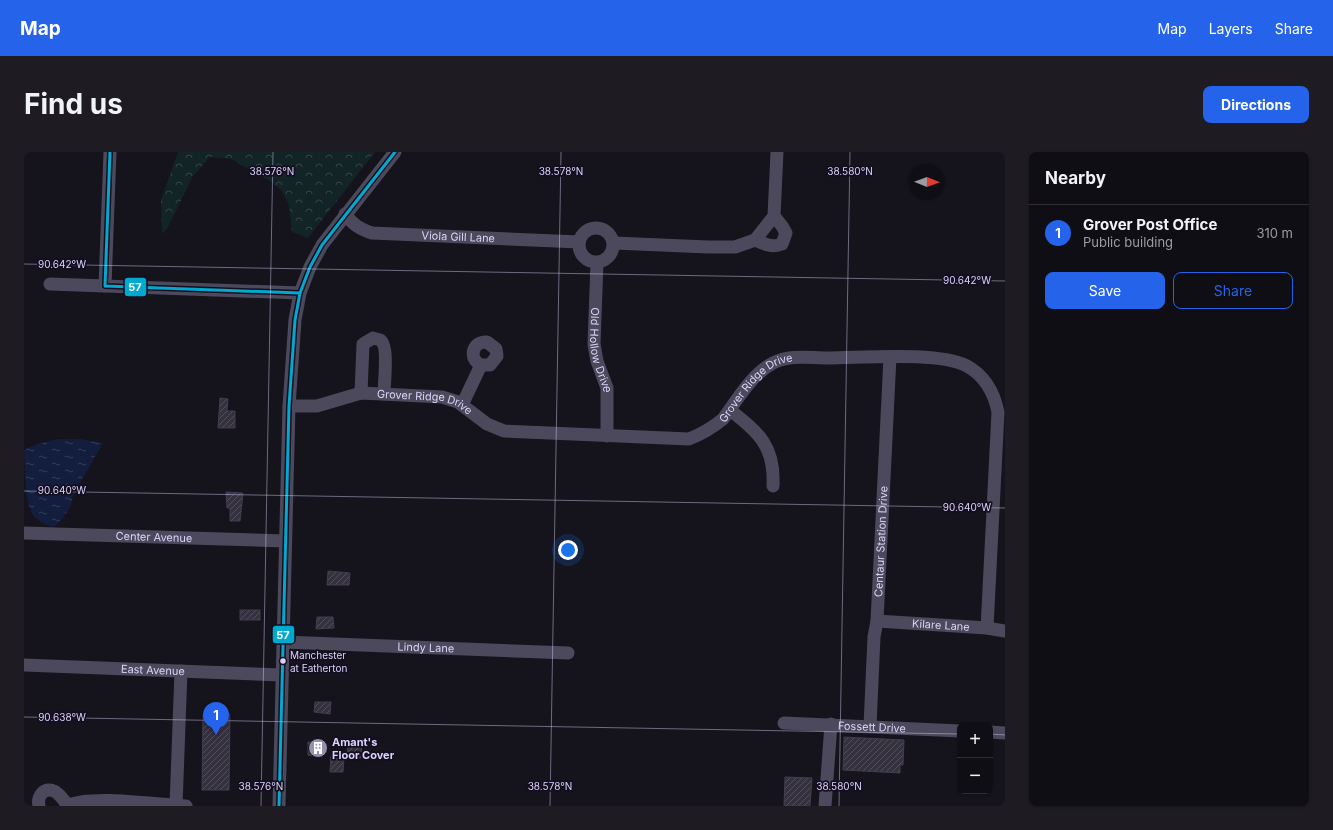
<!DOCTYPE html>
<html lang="en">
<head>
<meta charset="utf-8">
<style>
	:root { --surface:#100e15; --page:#1e1c22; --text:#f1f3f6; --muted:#9c9ca0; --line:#302e34; --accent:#2563eb }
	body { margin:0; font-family:Inter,sans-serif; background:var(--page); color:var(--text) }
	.controls { position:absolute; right:12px; bottom:12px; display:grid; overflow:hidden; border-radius:8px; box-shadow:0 1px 3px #0004 }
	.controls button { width:36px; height:36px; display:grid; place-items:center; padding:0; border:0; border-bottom:1px solid var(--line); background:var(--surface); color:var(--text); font:20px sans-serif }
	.compass { position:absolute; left:885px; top:12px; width:36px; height:36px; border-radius:50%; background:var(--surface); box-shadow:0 1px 3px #0004; rotate:91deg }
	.you { position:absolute; left:544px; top:398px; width:14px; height:14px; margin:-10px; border:3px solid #fff; border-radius:50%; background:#1a73e8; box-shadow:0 0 0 6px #1a73e833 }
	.badge { display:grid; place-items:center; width:26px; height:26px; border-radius:50%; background:var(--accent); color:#fff; font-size:13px; font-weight:700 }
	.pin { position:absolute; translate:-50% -33px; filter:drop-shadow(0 1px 2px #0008) }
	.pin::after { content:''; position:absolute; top:21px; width:14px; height:12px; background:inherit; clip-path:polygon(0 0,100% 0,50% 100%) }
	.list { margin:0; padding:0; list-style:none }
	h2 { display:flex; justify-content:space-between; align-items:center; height:52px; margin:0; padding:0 16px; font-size:17px }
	h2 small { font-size:13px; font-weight:400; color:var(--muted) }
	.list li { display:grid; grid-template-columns:26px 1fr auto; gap:12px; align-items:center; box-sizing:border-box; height:56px; padding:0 16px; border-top:1px solid var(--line) }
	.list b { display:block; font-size:15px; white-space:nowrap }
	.list p { margin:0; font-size:13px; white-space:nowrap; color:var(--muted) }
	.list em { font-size:13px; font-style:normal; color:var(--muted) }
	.actions { display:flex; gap:8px; padding:12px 16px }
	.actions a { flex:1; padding:9px 0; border:1px solid var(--accent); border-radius:8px; text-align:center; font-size:14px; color:var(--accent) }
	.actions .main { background:var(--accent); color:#fff }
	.map { position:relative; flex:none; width:981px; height:654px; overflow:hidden; border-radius:8px }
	header { display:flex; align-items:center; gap:24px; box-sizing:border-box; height:56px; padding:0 20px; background:var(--accent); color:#fff }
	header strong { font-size:19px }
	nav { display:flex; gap:22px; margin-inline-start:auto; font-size:14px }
	.intro { display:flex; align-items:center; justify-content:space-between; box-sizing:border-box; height:96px; padding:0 24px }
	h1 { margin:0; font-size:28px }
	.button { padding:10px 18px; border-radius:8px; background:var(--accent); color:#fff; font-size:14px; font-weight:700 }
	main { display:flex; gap:24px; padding:0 24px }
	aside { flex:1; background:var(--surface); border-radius:8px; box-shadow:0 1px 3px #0004 }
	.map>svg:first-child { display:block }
</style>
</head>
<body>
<header>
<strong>Map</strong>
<nav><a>Map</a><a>Layers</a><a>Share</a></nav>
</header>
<div class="intro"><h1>Find us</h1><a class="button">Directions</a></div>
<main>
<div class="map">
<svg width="981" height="654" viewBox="0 0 981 654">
	<defs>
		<pattern id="forest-crowns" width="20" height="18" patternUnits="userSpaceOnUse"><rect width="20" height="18" fill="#132427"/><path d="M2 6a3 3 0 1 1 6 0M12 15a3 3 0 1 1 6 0" fill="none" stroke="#354347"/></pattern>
		<pattern id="water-ripples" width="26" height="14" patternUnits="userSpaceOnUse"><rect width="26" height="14" fill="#131d3d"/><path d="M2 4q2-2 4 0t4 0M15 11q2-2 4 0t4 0" fill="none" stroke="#353d5a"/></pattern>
		<pattern id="building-hatch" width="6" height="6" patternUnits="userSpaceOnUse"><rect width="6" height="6" fill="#35313e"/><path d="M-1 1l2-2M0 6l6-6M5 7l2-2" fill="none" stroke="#524e5b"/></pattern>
	</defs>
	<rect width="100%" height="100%" fill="#15131c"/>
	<path fill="url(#forest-crowns)" d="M154 0H351L284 86 268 80 265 53 257 38 246 29 207 7 186 5 169 24 145 73 138 82 137 48Z"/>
	<path fill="url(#water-ripples)" d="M33 287H57L79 291 49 343 47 353 39 366 30 375C22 373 15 370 9 363 0 350 1 314 0 298L13 292Z"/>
	<g fill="url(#building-hatch)" stroke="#433e4f">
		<path d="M196 246 204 247 203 259H211V276H194Z"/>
		<path d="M202 340 219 341 216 369H206V356H203Z"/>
		<path d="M304 419 326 421 325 433H303Z"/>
		<rect x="216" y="458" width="20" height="10"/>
		<path d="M293 465H309L310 476 292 477Z"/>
		<path d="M291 550H307L306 562 290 560Z"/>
		<path d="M179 562H206L205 638H178Z"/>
		<path d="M820 585 880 588 879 613H876V621L819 618Z"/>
		<path d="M324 588 338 589 337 606H323Z"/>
		<path d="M284 590 303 592 302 600 292 599V604L284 603Z"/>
		<path d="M307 604 320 606 319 620H306Z"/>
		<path d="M761 625 788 626 786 654H760Z"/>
	</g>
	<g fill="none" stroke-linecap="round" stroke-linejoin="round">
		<g stroke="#4b495b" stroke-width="13">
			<path id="s1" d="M321 62C329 73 336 77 348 81L555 90"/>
			<circle cx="572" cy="93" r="17"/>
			<path d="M731 88C740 92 748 96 758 92L762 81 758 74 750 64"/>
			<path d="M590 91 684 95H711L731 88 750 64 753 0"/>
			<path id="s2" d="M573 111 570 192 573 209 583 236V284"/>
			<path d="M26 132 276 141"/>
			<path d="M81 134 86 0"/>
			<path d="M337 241 339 192 349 186C351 187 354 187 356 188 365 193 360 231 360 242"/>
			<path d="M438 253 457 213C444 207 448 189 463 190L472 197 473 204 466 213H457"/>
			<path id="s3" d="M265 254H293L337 241 418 245 434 250 463 272 480 279 665 287C678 282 688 276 699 267 713 248 728 222 749 211 766 202 785 206 804 206 837 206 915 199 943 214 961 224 970 240 974 260L963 476"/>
			<path d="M706 258C735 281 751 294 749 334"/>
			<path id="s4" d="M0 381 261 389"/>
			<path id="s5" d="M853 469 963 476 981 479"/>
			<path id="s6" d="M259 490 544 501"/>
			<path id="s7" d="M0 513 258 523"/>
			<path id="s8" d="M760 571 936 579"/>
			<path id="s9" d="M846 574 850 485 853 469 866 205"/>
			<path d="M966 580 981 581"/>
			<path d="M15 654C13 645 19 635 30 639 35 641 40 649 44 653"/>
			<path d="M42 654C69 642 132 653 162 654"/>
			<path d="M152 654 157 519"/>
			<path d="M255 654 265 254 271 168 276 141 286 115 298 93 371 0"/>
			<path d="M801 654 807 572"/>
		</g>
		<g stroke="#140f20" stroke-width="6">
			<g id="bus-1">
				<path d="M86 0 81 134 276 141"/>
				<path d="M255 654 265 254 271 168 276 141 286 115 298 93 371 0"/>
			</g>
		</g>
		<use href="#bus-1" stroke="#00a9ce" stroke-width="3"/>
	</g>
	<path fill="none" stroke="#dcd3fa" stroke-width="1" stroke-opacity="0.45" d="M0 112 981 129M0 339 981 356M0 565 936 582M966 582 981 583M237 654 249 0M526 654 537 0M815 654 826 0"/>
	<defs>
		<g id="building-disc" transform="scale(1)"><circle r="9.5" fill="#9690ac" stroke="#140f20"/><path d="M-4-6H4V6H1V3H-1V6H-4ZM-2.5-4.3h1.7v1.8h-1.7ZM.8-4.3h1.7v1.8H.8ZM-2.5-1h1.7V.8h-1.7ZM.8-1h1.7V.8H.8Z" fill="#fff"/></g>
	</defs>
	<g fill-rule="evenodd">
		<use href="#building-disc" x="294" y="596"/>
	</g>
	<circle fill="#dcd3fa" stroke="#140f20" stroke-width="1.5" cx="259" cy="509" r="3.5"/>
	<g text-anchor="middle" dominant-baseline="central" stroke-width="3.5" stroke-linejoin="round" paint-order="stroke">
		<g font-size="10" fill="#dcd3fa" stroke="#140f20" text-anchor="start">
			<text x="266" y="503">Manchester<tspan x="266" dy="13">at Eatherton</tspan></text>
		</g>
		<g font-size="11" fill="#dcd3fa" stroke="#140f20">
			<text stroke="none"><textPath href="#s1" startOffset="120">Viola Gill Lane</textPath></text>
			<text stroke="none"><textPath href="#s2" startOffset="88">Old Hollow Drive</textPath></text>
			<text stroke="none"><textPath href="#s3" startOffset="498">Grover Ridge Drive</textPath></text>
			<text stroke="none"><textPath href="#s3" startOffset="139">Grover Ridge Drive</textPath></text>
			<text stroke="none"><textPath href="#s4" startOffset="130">Center Avenue</textPath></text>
			<text stroke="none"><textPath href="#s9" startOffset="185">Centaur Station Drive</textPath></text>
			<text stroke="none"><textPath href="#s5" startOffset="64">Kilare Lane</textPath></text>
			<text stroke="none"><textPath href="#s6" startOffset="143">Lindy Lane</textPath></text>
			<text stroke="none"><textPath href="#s7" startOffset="129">East Avenue</textPath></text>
			<text stroke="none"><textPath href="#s8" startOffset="88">Fossett Drive</textPath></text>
		</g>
		<g font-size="11" font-weight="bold" fill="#dcd3fa" stroke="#140f20" text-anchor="start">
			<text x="308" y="590">Amant's<tspan x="308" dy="13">Floor Cover</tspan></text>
		</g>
	</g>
	<g font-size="10" text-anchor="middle" fill="#dcd3fa" stroke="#140f20" stroke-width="3.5" stroke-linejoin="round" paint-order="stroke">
		<text x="248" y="23">38.576°N</text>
		<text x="537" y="23">38.578°N</text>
		<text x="826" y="23">38.580°N</text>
		<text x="38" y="116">90.642°W</text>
		<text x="943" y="132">90.642°W</text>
		<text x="38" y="342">90.640°W</text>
		<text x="943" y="359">90.640°W</text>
		<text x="38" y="569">90.638°W</text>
		<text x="237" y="638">38.576°N</text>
		<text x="526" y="638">38.578°N</text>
		<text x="815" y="638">38.580°N</text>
	</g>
	<g stroke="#140f20" stroke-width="1.5">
		<rect x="100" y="125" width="23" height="20" rx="4" fill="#00a9ce"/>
		<rect x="248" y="473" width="23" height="19" rx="4" fill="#00a9ce"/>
	</g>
	<g font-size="11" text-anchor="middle" font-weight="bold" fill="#fff">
		<text x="111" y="139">57</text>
		<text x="259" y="487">57</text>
	</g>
</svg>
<div class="controls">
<button>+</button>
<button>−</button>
</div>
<svg class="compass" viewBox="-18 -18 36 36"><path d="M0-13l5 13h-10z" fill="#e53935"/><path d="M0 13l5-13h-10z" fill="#9c9ca0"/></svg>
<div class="you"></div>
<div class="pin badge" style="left:192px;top:583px">1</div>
</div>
<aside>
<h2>Nearby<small></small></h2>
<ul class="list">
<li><span class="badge">1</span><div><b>Grover Post Office</b><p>Public building</p></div><em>310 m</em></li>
</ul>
<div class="actions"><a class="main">Save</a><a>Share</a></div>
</aside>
</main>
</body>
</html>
